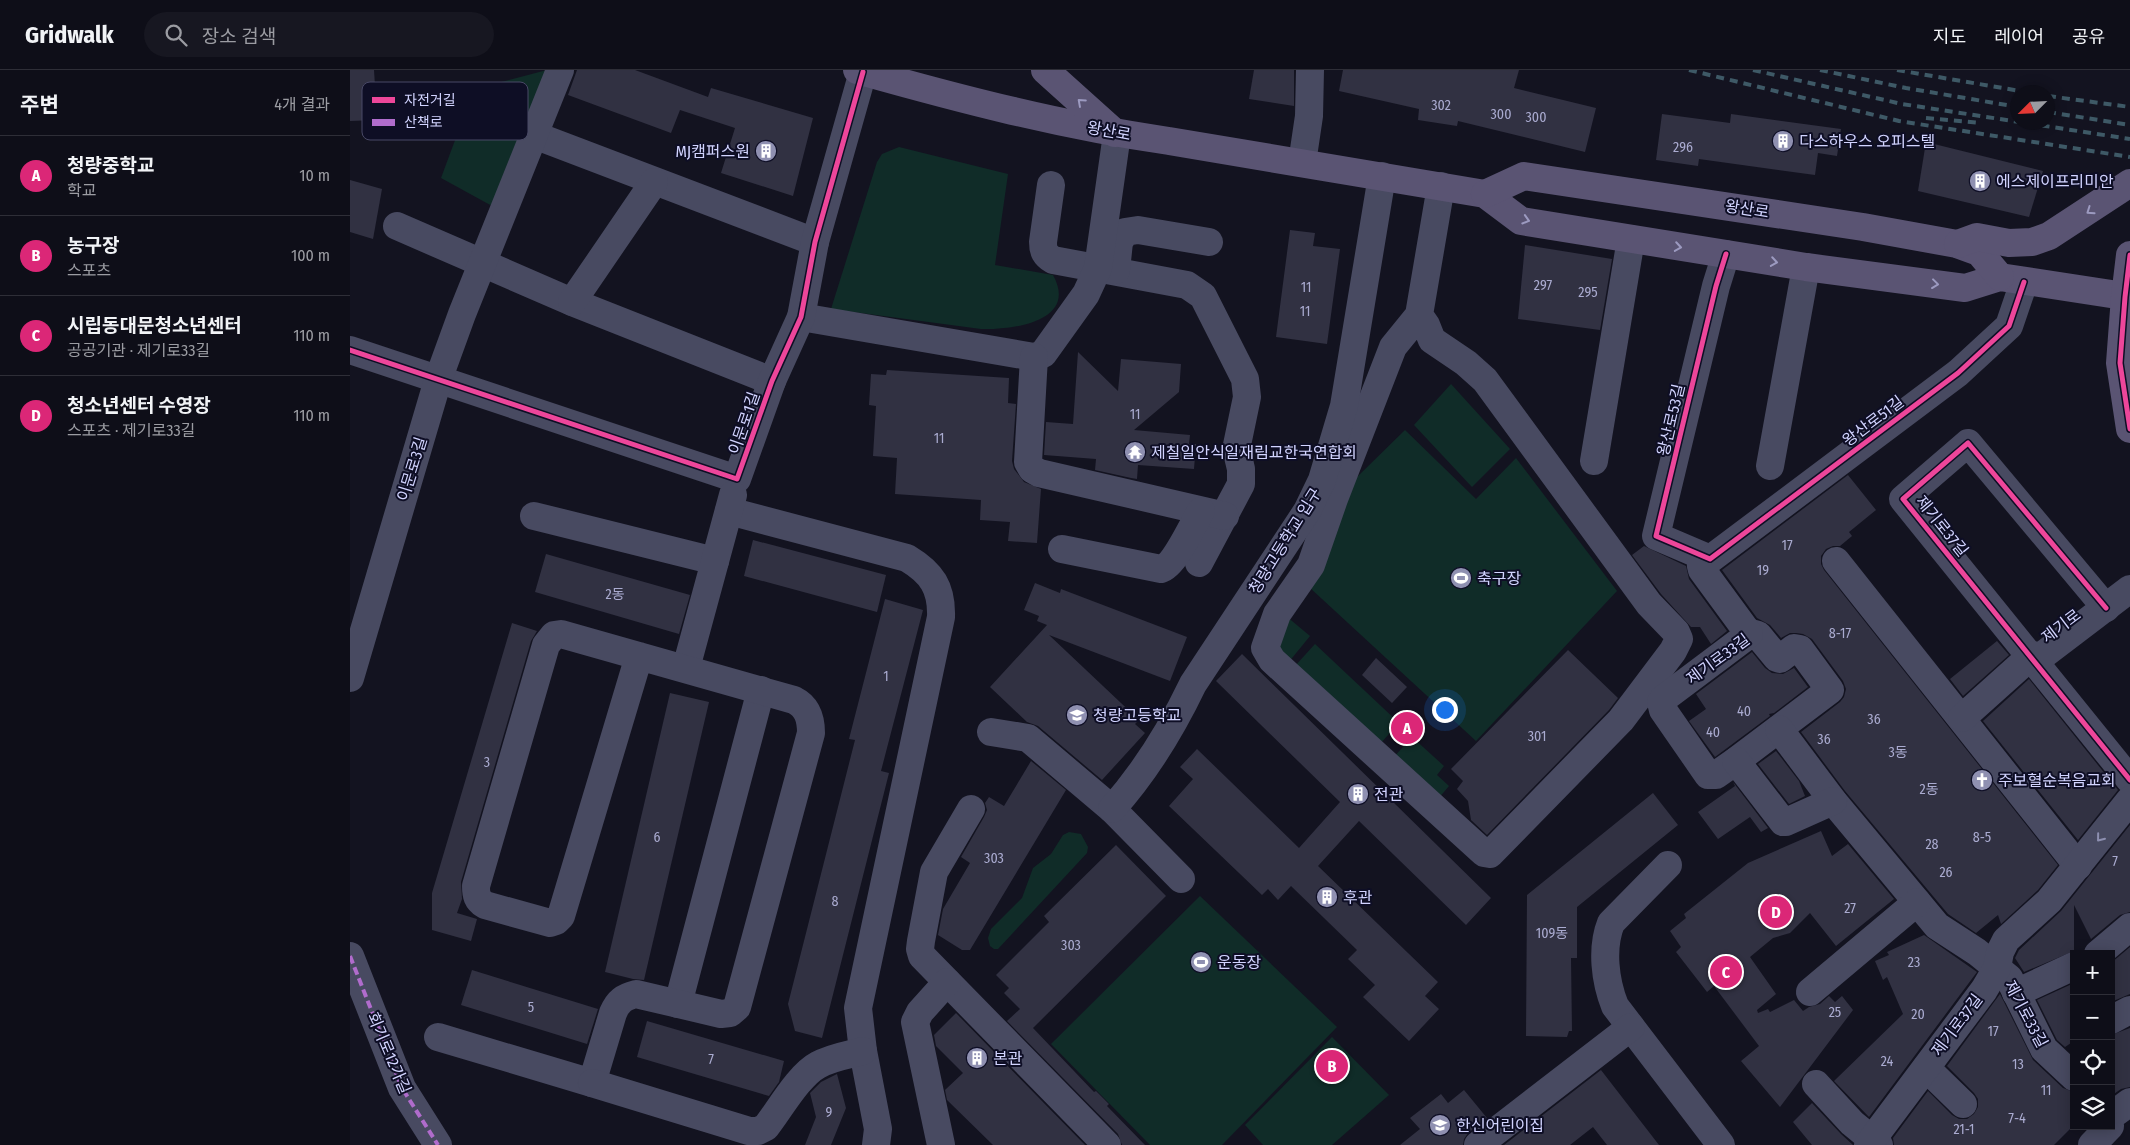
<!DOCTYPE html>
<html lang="ko">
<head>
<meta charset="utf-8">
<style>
	:root { --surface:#0e0e18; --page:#171721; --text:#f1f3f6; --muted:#9b9ca2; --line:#2e2e37; --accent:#db2777 }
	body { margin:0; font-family:"Fira Sans Condensed","Noto Sans KR",sans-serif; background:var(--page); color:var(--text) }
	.controls { position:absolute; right:15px; bottom:15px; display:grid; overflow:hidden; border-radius:0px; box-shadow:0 2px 12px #0003 }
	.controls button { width:45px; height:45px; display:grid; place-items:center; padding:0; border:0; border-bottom:1px solid var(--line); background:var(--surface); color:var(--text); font:25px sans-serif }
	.compass { position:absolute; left:1660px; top:15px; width:45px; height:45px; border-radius:50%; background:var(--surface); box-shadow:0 2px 12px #0003; rotate:246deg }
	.you { position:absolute; left:1094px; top:639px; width:18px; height:18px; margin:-12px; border:4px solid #fff; border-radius:50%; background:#1a73e8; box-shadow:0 0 0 8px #1a73e833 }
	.badge { display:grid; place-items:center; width:32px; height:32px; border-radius:50%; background:var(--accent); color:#fff; font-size:16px; font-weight:700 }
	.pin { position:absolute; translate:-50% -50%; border:2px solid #fff; box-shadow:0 1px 5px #0006 }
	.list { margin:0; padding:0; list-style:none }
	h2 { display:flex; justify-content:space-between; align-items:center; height:65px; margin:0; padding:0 20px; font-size:21px }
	h2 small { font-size:16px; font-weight:400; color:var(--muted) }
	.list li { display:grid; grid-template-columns:32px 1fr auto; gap:15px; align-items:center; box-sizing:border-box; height:80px; padding:0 20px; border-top:1px solid var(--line) }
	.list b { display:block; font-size:19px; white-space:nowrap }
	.list p { margin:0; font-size:16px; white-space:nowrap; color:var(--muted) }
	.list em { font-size:16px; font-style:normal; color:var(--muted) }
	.icon { flex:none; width:28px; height:28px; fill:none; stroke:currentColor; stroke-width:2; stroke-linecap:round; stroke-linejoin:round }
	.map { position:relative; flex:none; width:1780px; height:1075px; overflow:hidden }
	header { display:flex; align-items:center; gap:30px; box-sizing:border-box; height:70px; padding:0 25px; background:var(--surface); border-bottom:1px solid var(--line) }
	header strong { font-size:24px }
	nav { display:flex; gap:28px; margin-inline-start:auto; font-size:18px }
	.search { width:350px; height:45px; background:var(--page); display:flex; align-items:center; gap:12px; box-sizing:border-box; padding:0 18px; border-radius:28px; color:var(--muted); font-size:19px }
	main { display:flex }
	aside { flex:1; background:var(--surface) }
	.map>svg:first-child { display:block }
</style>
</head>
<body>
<header>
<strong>Gridwalk</strong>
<div class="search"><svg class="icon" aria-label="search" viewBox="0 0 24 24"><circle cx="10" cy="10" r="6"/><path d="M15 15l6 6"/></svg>장소 검색</div>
<nav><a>지도</a><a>레이어</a><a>공유</a></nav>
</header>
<main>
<aside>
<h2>주변<small>4개 결과</small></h2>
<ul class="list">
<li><span class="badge">A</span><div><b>청량중학교</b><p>학교</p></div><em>10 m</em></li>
<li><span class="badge">B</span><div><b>농구장</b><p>스포츠</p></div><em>100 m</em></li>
<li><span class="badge">C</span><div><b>시립동대문청소년센터</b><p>공공기관 · 제기로33길</p></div><em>110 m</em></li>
<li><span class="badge">D</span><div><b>청소년센터 수영장</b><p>스포츠 · 제기로33길</p></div><em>110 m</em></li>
</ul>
</aside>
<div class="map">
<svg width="1780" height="1075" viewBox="0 0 1780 1075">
	<rect width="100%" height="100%" fill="#131320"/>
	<g fill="#102c28">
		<path d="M197 0 153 142 91 108 124 19Z"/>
		<path d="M549 77 658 104 645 195 703 205C729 252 661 260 631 259L481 239 527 92 532 84Z"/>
		<path d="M1101 314 1160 379 1122 417 1064 355Z"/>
		<path d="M1055 360 1126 429 1166 388 1267 521 1126 671 959 517 1005 409Z"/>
		<path d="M936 546 960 566 938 593 928 581Z"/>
		<path d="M965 574 1049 653 1029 675 945 596Z"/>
		<path d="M1062 667 1094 696 1087 705 1099 716 1088 729 1043 688Z"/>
		<path d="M719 762 731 764 738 777 737 783 648 879H644L640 876 638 868 641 859 672 828 683 798 701 784 713 765Z"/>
		<path d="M850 826 987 957 872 1075H800L701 974Z"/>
		<path d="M982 967 1039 1025 982 1075H913L895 1055Z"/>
	</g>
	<g fill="#313142">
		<path d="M0 0H24L27 50 0 51Z"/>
		<path d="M227 0H285L358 27 361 18 463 48 443 126 371 103 385 58 330 40 321 63 218 25Z"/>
		<path d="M904 0H944V36L899 29Z"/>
		<path d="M993 0H1169L1164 18 1246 38 1235 82 1108 51 1107 56 1068 50 1069 39 989 21Z"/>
		<path d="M1312 44 1380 53 1381 44 1491 59 1487 86 1468 83 1465 105 1349 89 1348 96 1306 90Z"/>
		<path d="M1576 72 1693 101 1679 147 1568 121Z"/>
		<path d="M0 110 32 119 23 169 0 162Z"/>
		<path d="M940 160 965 163 963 176 990 179 977 274 926 267Z"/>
		<path d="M1175 175 1262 189 1250 260 1168 249Z"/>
		<path d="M728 282 768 321 771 289 831 294 829 322 784 360 840 365 839 374H846L844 399 788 395 787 409 781 408 745 400 746 389 694 385 696 352 723 354Z"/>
		<path d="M537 300 659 308 658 333 666 334 662 391 664 399 674 412 691 419 687 473 658 471 660 452 630 450 631 430 545 424 547 388 523 386 526 336 519 335 521 304 536 305Z"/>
		<path d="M1498 405 1526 440 1499 462 1502 466 1490 476H1483L1476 479 1471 486V494L1474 500 1708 795 1688 820 1651 854 1648 845 1626 863 1598 844 1495 721 1451 662 1490 632 1494 627 1496 619 1493 611 1462 569 1453 564 1446 563H1440L1431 568 1420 555 1407 548 1372 500Z"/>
		<path d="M403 470 536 505 527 542 394 506Z"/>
		<path d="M1294 476 1336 496 1339 509 1377 561 1361 574 1350 557H1341L1311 524 1282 485Z"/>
		<path d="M196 484 340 525 329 564 185 522Z"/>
		<path d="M685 513 710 523 711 519 837 567 820 611 699 565 789 650 785 654 795 663 752 710 688 656 677 652 640 617 697 555 687 551 689 546 674 540Z"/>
		<path d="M535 529 573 540 531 701 539 703 472 968 445 961 438 934 505 670 499 669Z"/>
		<path d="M162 553 187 561 181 571 111 812 112 829 107 843 127 849 121 871 82 860V823Z"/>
		<path d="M1647 571 1659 585 1613 626 1600 609Z"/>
		<path d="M1218 580 1268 628 1259 640 1137 765 1121 750 1118 731 1107 719 1113 711 1101 699Z"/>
		<path d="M1402 582 1415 598 1422 603 1433 604 1444 598 1458 617 1424 643 1419 644 1420 646 1365 687 1339 651 1356 639 1346 624Z"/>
		<path d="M892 584 1141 828 1116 855 1009 751 968 796 1088 912 1075 926 1089 939 1059 971 1013 927 1025 915 998 889 1007 880 941 816 928 830 918 819 912 825 819 736 843 709 830 697 847 679 949 778 990 732 866 611Z"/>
		<path d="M1026 588 1057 617 1042 633 1012 605Z"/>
		<path d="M1679 609 1768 720 1728 770 1633 651Z"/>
		<path d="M320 623 359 632 294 910 283 909 255 902Z"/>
		<path d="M1426 681 1449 711 1455 726 1439 734 1408 694Z"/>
		<path d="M681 691 716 720 620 880H612L588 865 593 839 620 793 611 787 634 747 637 740 635 733 639 727 654 736Z"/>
		<path d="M1383 712 1418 758 1411 762 1400 747 1368 769 1348 742 1385 716Z"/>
		<path d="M1303 723 1328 755 1227 837V888H1221L1222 961H1219L1217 967 1176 966 1177 825Z"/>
		<path d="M1780 755V842L1770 845 1741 869 1724 835V881L1674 902 1665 888 1669 880 1711 841Z"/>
		<path d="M1471 761 1482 786 1498 774 1544 829 1486 876 1460 843 1440 863 1423 868 1400 887 1426 924 1407 940 1408 943 1418 939 1420 942 1444 930 1453 941 1459 937 1470 934 1479 926 1485 932 1492 926 1503 940 1430 1037 1391 991 1409 976 1364 916 1357 922 1326 882 1331 877 1320 861 1336 848 1334 844 1398 793Z"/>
		<path d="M766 775 816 826 683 958 744 1022 746 1021 759 1034 757 1036 795 1075H772L768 1064 657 951 670 939 654 923 659 918 646 905 699 852 694 846Z"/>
		<path d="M1574 865 1627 902 1519 1047 1484 1011 1553 944 1537 907 1533 910 1525 891 1539 885 1537 882Z"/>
		<path d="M1780 877V924L1761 932V893Z"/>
		<path d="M122 900 248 939 237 974 111 935Z"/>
		<path d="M1724 913V971L1715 977 1707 970 1687 930Z"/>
		<path d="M1650 924 1683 990 1713 1018 1724 1022V1055L1704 1075H1544L1543 1068 1578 1021 1602 1045 1609 1049H1617L1624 1044 1628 1037V1029L1624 1023 1597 996Z"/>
		<path d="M606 943 735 1075H643L597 1030 595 1020 613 1003 586 976 584 965Z"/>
		<path d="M297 951 434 991 429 1012 419 1026 287 987Z"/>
		<path d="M1780 958V1017L1771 1019 1761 1026V965Z"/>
		<path d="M1251 1000 1309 1075H1257L1243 1057 1220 1075H1154Z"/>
		<path d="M487 1004 496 1038 481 1075H455L466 1047 460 1023 471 1012Z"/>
		<path d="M1114 1020 1137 1048 1118 1063 1114 1069 1113 1075H1050L1070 1059 1060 1048 1091 1024 1098 1033Z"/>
		<path d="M1462 1033 1491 1064 1503 1075H1462L1443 1052Z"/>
	</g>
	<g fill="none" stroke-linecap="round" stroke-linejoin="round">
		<g stroke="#484a61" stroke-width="28">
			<path d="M184 65 465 172"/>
			<path d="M952 93 959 46 960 0"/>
			<path d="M701 115 693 172C693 181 695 185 703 190L837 215 853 226 895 309 897 327 887 375V382L891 399V414L849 493"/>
			<path d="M47 156 222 232 422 311"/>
			<path d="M766 200 769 172 775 162 788 160 859 172"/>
			<path d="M222 232 304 112"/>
			<path d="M1069 245 1043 277 984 429 961 495 927 544 915 578 922 590 1134 783 1140 784 1271 650 1323 581 1329 569 1326 562 1299 534 1135 310 1116 293 1082 270 1076 255 1069 245 1091 116"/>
			<path d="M451 247 684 287 693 284 736 224 748 198 767 64"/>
			<path d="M0 280 387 409 422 311 451 247 465 172 513 2"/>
			<path d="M684 287 678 392 682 399 689 403 875 446"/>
			<path d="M1244 391 1281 169"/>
			<path d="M1420 396 1456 197"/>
			<path d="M379 441 557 488C582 503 592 518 591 547L508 938 513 981 528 1059 526 1075"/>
			<path d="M184 446 365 491"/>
			<path d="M712 479 811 499C825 495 843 454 851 441"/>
			<path d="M1360 489 1306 466 1366 216 1376 184"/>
			<path d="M1486 491 1728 796"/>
			<path d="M1756 538 1618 373 1553 429 1780 710"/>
			<path d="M1401 563 1408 565 1427 588 1430 589 1444 578 1450 579 1480 620 1386 691 1366 705H1358L1313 640 1311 632 1313 629Z"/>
			<path d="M1399 564 1352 500 1351 496 1608 303 1659 256 1674 212"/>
			<path d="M336 598 383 425"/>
			<path d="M0 608 88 310 112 244 210 0"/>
			<path d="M1612 648 1681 586 1693 585 1780 519"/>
			<path d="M1429 659 1483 731 1587 856 1627 882 1659 908 1694 979 1724 1007"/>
			<path d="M641 662 678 668 762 739 831 809"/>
			<path d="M1386 691 1433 752H1436L1483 731"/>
			<path d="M621 739 584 802 571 871 570 879 572 886 757 1075"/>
			<path d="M762 739C796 701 821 660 843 614L957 441 972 410 994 336 1032 106"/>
			<path d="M1318 795 1261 853C1251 878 1255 911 1265 936L1371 1075"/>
			<path d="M1748 884 1780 857"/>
			<path d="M0 886 52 1018 88 1075"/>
			<path d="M1460 922 1567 832"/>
			<path d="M1666 923 1724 896"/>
			<path d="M328 934 411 620"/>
			<path d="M1761 950 1780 940"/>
			<path d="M88 967 242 1013 263 943C268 931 274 927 286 924L371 944 380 943 387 937 461 663C461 649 458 637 444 630L211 564 204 565 196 575 126 816C126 825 127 830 135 835L200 853 206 851 211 846 289 586"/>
			<path d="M1576 998 1613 1034"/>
			<path d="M242 1013 399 1061H408L416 1057C430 1039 449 1005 468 995 482 987 498 985 513 981"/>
			<path d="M1466 1014 1502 1053 1529 1075"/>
			<path d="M1761 1046 1780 1032"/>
			<path d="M591 1075 565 952 570 942 597 912"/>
			<path d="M1128 1075 1281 957"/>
			<path d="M1518 1075 1634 920 1647 898 1650 882 1656 870 1699 831 1780 730"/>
			<path d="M1742 1075 1760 1056"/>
		</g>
		<g stroke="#5a5473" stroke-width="28">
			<path d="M507 0C610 29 713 56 819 71L1135 124 1171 151 1456 197 1615 218 1650 207 1780 227"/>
			<path d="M695 0 765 63"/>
			<path d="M1135 124 1174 106 1513 157 1607 174 1629 182 1650 207"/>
			<path d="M1608 174 1627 167 1659 173 1682 172 1699 166 1780 113"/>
			<path d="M1780 185 1775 227 1770 293 1780 359"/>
		</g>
		<g stroke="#3e5966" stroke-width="4" stroke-dasharray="8 6" stroke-linecap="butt">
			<path d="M1339 0 1549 51 1780 87"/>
			<path d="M1403 0 1552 34 1780 69"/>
			<path d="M1470 0 1556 18 1668 37"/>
			<path d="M1547 0 1676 22"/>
			<path d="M1698 26 1780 37"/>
			<path d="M1698 42 1780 55"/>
			<path d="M1576 48 1631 53"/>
		</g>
		<path stroke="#b06ccc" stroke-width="4" stroke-dasharray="8 4" stroke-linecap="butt" d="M0 886 52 1018 88 1075"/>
		<g stroke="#0e0e25" stroke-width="8">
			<g id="cycleway">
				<path d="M1376 184 1366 216 1306 466 1360 489 1608 303 1659 256 1674 212"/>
				<path d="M1780 185 1775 227 1770 293 1780 359"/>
				<path d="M0 280 387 409 422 311 451 247 465 172 513 2"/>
				<path d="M1756 538 1618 373 1553 429 1780 710"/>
			</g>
		</g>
		<use href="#cycleway" stroke="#ed469a" stroke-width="5"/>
	</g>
	<defs><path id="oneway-chevron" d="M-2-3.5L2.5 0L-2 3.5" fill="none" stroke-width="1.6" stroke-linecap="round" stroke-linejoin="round" transform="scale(1.25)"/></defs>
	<g stroke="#9c9ac0">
		<use href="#oneway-chevron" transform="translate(731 32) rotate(-138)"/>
		<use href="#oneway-chevron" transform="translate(1740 141) rotate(145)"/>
		<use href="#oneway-chevron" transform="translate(1176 150) rotate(17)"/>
		<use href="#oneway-chevron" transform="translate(1328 177) rotate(9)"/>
		<use href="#oneway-chevron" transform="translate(1424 192) rotate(9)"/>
		<use href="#oneway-chevron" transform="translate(1585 214) rotate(7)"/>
	</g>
	<use stroke="#8d8fb0" href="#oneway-chevron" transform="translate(1750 768) rotate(129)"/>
	<defs>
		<g id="building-disc" transform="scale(1.125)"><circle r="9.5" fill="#8f90b1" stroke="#0e0e25"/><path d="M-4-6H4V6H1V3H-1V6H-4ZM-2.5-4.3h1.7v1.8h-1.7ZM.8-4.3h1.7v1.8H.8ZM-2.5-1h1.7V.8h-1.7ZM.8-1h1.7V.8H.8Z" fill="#fff"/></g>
		<g id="temple-disc" transform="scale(1.125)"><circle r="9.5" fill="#8f90b1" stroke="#0e0e25"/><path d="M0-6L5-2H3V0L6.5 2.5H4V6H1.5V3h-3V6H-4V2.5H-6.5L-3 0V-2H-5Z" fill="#fff"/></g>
		<g id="stadium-disc" transform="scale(1.125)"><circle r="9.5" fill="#8f90b1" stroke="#0e0e25"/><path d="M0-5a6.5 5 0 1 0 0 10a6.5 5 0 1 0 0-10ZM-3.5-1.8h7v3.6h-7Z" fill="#fff"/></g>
		<g id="school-disc" transform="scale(1.125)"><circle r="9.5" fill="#8f90b1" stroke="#0e0e25"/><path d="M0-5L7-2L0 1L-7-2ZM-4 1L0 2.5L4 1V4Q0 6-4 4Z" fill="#fff"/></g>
		<g id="church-disc" transform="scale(1.125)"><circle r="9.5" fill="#8f90b1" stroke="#0e0e25"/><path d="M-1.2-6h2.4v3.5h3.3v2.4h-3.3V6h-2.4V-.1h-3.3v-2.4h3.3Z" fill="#fff"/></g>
	</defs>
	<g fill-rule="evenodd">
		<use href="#building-disc" x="1433" y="71"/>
		<use href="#building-disc" x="416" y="81"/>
		<use href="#building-disc" x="1630" y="111"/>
		<use href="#temple-disc" x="785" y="382"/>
		<use href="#stadium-disc" x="1111" y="508"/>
		<use href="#school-disc" x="727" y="645"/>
		<use href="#church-disc" x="1632" y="710"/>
		<use href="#building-disc" x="1008" y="724"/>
		<use href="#building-disc" x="977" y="827"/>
		<use href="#stadium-disc" x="851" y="892"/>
		<use href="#building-disc" x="627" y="988"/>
		<use href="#school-disc" x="1090" y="1055"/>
	</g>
	<g text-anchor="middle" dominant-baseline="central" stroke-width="4" stroke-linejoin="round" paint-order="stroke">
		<g font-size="14" fill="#aaabd0">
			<text x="1091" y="35">302</text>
			<text x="1151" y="44">300</text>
			<text x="1186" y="47">300</text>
			<text x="1333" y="77">296</text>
			<text x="1193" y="215">297</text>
			<text x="956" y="217">11</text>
			<text x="1238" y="222">295</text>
			<text x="955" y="241">11</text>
			<text x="785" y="344">11</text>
			<text x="589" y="368">11</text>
			<text x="1437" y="475">17</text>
			<text x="1413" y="500">19</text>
			<text x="265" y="524">2동</text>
			<text x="1490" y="563">8-17</text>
			<text x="536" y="606">1</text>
			<text x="1394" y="641">40</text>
			<text x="1524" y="649">36</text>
			<text x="1363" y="662">40</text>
			<text x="1187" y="666">301</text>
			<text x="1474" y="669">36</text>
			<text x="1548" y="682">3동</text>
			<text x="137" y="692">3</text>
			<text x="1579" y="719">2동</text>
			<text x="307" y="767">6</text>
			<text x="1632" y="767">8-5</text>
			<text x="1582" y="774">28</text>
			<text x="644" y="788">303</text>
			<text x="1765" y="791">7</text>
			<text x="1596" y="802">26</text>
			<text x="485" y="831">8</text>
			<text x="1500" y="838">27</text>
			<text x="1202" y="863">109동</text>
			<text x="721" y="875">303</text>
			<text x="1564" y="892">23</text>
			<text x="181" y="937">5</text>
			<text x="1485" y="942">25</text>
			<text x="1568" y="944">20</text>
			<text x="1643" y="961">17</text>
			<text x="361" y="989">7</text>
			<text x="1537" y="991">24</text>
			<text x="1668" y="994">13</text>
			<text x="1696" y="1020">11</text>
			<text x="479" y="1042">9</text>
			<text x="1667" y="1048">7-4</text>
			<text x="1614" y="1059">21-1</text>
		</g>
		<g font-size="16" fill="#d2d4ff" stroke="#0e0e25">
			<text transform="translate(759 61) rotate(10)">왕산로</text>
			<text transform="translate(1397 139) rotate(9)">왕산로</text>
			<text transform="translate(1321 350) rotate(-77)">왕산로53길</text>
			<text transform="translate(1523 351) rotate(-37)">왕산로51길</text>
			<text transform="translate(394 353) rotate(-71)">이문로1길</text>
			<text transform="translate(62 399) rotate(-73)">이문로3길</text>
			<text transform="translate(1592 456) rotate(51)">제기로37길</text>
			<text transform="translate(935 471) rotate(-58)">청량고등학교 입구</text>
			<text transform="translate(1711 556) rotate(-37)">제기로</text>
			<text transform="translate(1368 589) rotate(-36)">제기로33길</text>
			<text transform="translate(1676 944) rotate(62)">제기로33길</text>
			<text transform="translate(1607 955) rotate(-53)">제기로37길</text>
			<text transform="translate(39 983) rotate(67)">회기로12가길</text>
		</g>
		<g font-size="16" fill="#d2d4ff" stroke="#0e0e25" text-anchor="start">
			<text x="1449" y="71">다스하우스 오피스텔</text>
			<text x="400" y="81" text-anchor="end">MJ캠퍼스원</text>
			<text x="1646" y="111">에스제이프리미안</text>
			<text x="801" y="382">제칠일안식일재림교한국연합회</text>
			<text x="1127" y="508">축구장</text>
			<text x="743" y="645">청량고등학교</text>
			<text x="1648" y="710">주보혈순복음교회</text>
			<text x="1024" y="724">전관</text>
			<text x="993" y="827">후관</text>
			<text x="867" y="892">운동장</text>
			<text x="643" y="988">본관</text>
			<text x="1106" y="1055">한신어린이집</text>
		</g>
	</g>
	<rect x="12" y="12" width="166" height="58" rx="8" fill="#0e0e25" stroke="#494966" stroke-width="1"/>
	<rect x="22" y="27" width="23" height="6" fill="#ed469a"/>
	<rect x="22" y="49" width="23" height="7" fill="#b06ccc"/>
	<g font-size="14" fill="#d2d4ff">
		<text x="54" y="35">자전거길</text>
		<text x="54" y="57">산책로</text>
	</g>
</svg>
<div class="controls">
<button>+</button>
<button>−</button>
<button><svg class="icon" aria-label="locate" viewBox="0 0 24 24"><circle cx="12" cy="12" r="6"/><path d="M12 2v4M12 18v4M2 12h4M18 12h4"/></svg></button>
<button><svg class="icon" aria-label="layers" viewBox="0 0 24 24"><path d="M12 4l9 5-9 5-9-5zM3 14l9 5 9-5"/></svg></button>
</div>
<svg class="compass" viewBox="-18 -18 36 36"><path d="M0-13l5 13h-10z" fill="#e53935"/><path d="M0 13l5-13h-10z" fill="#9b9ca2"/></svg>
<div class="you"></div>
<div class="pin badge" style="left:1057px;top:658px">A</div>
<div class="pin badge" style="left:982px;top:996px">B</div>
<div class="pin badge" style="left:1376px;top:902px">C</div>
<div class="pin badge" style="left:1426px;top:842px">D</div>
</div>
</main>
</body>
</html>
